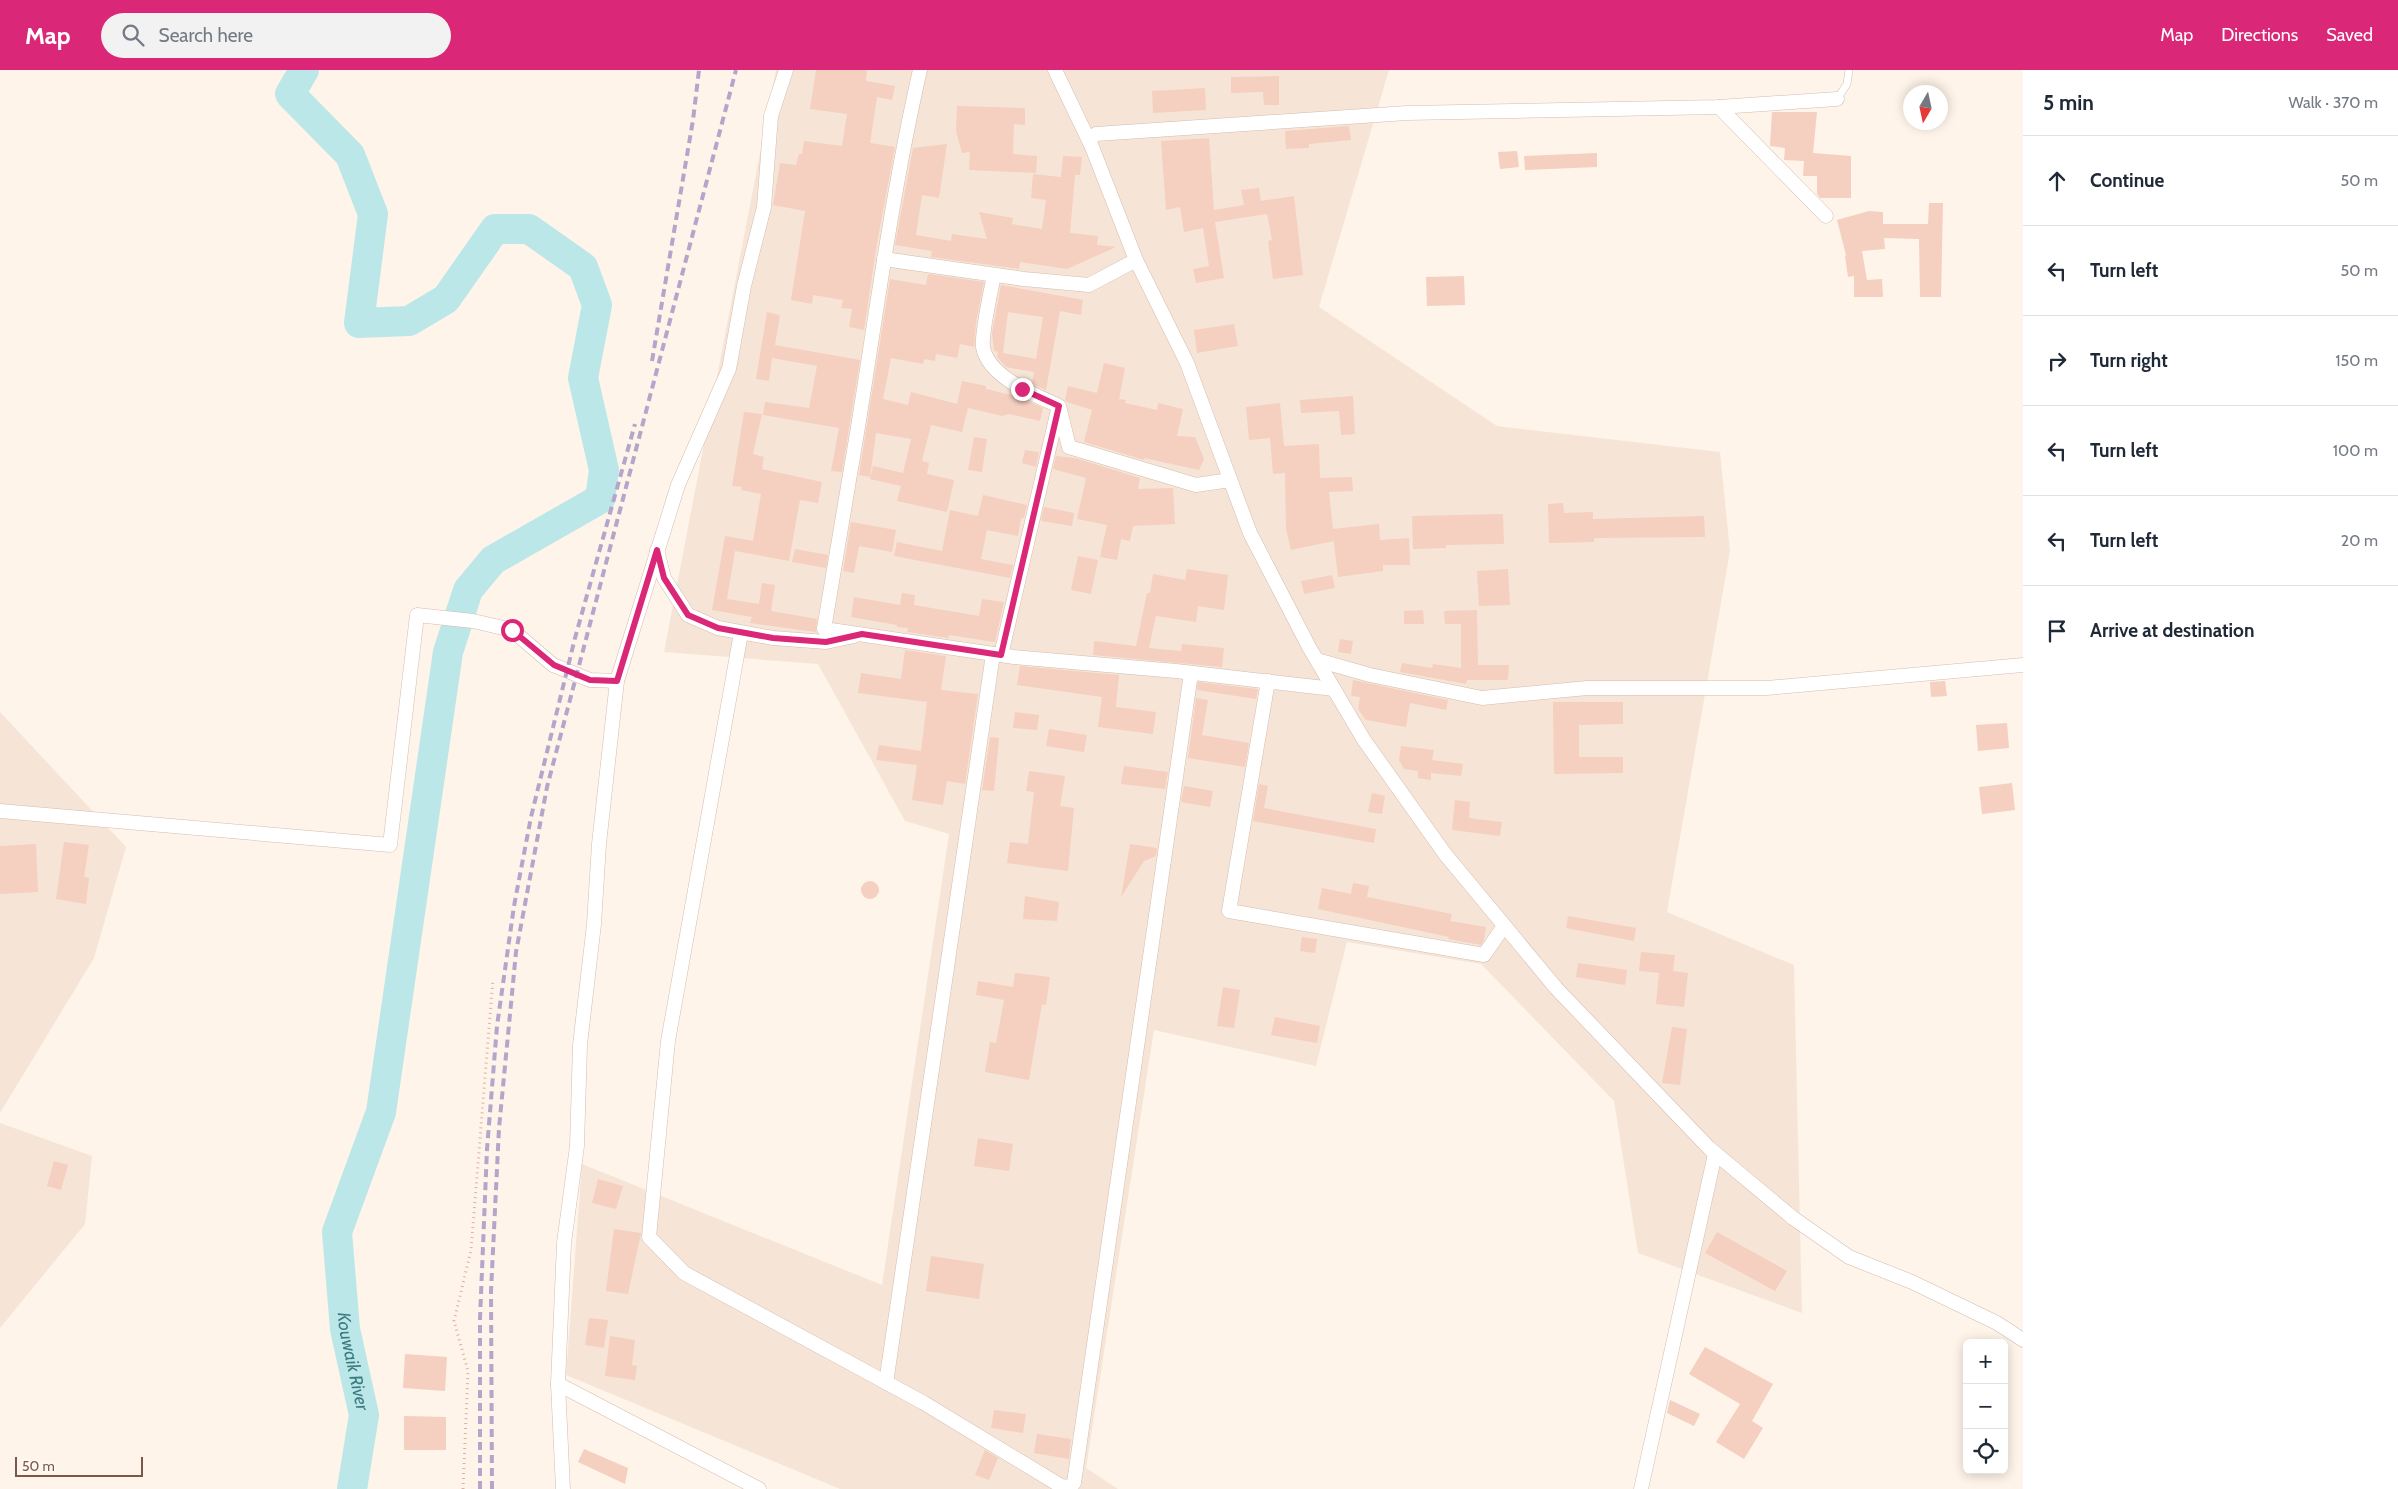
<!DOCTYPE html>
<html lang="en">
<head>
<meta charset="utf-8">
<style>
	:root { --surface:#fff; --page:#f2f2f3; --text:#1f2937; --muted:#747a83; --line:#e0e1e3; --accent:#db2777 }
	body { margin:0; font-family:Cabin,sans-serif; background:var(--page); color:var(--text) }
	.controls { position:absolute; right:15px; bottom:15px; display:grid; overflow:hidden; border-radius:8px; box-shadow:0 2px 12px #0003 }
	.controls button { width:45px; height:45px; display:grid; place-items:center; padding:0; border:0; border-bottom:1px solid var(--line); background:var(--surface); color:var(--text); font:25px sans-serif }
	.compass { position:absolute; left:1903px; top:15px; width:45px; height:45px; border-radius:50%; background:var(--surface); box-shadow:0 2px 12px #0003; rotate:189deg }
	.scale { position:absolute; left:15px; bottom:12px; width:128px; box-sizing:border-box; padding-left:5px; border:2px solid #7a574a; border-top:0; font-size:14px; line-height:18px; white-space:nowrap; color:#7a574a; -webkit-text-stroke:4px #fff8f0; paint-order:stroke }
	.stop { position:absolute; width:15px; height:15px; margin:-11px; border:4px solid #db2777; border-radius:50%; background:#fff }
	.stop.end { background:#db2777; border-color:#fff; box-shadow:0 1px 5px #0008 }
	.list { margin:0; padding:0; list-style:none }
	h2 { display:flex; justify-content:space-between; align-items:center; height:65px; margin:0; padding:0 20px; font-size:21px }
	h2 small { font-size:16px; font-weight:400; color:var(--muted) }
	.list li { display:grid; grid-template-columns:32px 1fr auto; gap:15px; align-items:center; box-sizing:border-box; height:90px; padding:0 20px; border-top:1px solid var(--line) }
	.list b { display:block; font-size:19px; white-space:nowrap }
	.list em { font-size:16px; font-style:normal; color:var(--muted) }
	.icon { flex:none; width:28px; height:28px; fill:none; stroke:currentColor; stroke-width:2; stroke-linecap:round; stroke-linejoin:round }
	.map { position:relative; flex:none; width:2023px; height:1419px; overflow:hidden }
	header { display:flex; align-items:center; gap:30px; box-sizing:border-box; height:70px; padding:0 25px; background:var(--accent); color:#fff }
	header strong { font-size:24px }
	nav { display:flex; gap:28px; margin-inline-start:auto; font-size:18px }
	.search { width:350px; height:45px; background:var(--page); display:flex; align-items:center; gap:12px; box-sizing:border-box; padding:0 18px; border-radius:28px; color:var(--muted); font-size:19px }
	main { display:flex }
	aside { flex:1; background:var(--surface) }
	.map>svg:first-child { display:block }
</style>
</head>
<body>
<header>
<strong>Map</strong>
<div class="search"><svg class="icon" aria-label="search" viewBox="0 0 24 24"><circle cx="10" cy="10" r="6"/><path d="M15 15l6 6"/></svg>Search here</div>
<nav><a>Map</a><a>Directions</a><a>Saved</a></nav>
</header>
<main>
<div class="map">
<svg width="2023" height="1419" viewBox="0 0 2023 1419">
	<rect width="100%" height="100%" fill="#fef4e9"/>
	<g fill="#f6e5d6">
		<path d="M776 0H1389L1319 237 1497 356 1720 382 1730 481 1667 842 1794 895 1802 1243 1638 1183 1614 1031 1481 894 1347 872 1316 996 1154 960 1086 1398 1118 1419H840L566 1305 582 1094 882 1215 949 764 905 751 818 594 664 582Z"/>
		<path d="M0 642 126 777 94 888 0 1043Z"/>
		<path d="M0 1053 92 1086 85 1154 0 1258Z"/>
	</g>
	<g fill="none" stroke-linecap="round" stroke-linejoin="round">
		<path stroke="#bbe7e9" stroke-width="30" id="s1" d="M304 0 290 24 350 85 373 144 359 253 409 251 446 229 495 159H529L583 197 597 235 583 308 604 400 600 429 493 490 468 520 448 582 381 1042 337 1162 345 1259 364 1345 352 1419"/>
	</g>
	<g fill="#f5cfbf" fill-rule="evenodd">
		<path d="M816 0H867L866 11 895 16 892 30 877 27 870 73 895 77 877 173 864 260 849 257 852 239 841 238 843 230 813 225 812 234 791 230 805 141 773 135 780 93 796 95 799 84H802L804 71 842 76 847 44 810 39Z"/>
		<path d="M1279 6V35H1264L1263 22 1231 23V7Z"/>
		<path d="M1205 18 1206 40 1153 43 1152 21Z"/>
		<path d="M957 36 1025 38V55L1014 54 1013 84 1037 86 1036 103 969 100 970 82 962 83 956 61Z"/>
		<path d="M1772 42H1817L1813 83 1851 86V128H1820L1817 124V106H1803L1804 91 1784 90 1785 78 1770 76Z"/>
		<path d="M1349 56 1351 70 1309 74V78L1286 79 1285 61Z"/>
		<path d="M1209 68 1214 140 1244 135 1241 120 1259 118 1261 131 1294 126 1303 205 1273 209 1268 171 1272 170 1267 144 1215 152 1224 208 1196 213 1193 199 1209 196 1203 158 1184 162 1180 137 1166 140 1161 71Z"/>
		<path d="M947 74 939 128 922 125 916 165 951 171 952 164 987 169 979 142 1013 148 1012 154 1042 159 1046 130 1031 128 1033 104 1061 107 1063 86 1082 87 1080 105H1075L1070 163 1098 166 1097 175 1116 177 1067 199 1020 192 1019 199 931 187 932 181 895 175 913 78Z"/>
		<path d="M1517 81 1519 97 1500 99 1498 82Z"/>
		<path d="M1597 83V97L1525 100 1524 86Z"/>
		<path d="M1929 133H1943L1941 227H1920L1919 169 1884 168 1885 179 1862 181 1867 210 1882 209 1883 227H1854V206L1848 207 1845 186 1846 185 1837 150 1869 141 1883 142V154H1928Z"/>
		<path d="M928 204 984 212 976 252 974 277 960 274 957 288 936 284 935 291 924 289 923 294 891 288 883 329 908 335 911 322 957 334 962 311 986 316V319L1019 327 1043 338 1040 351 1009 344 1002 346 968 338 962 362 931 355 922 391 929 393 927 404 954 410 947 442 897 431 901 416 870 409 873 396 903 403 911 369 876 363 870 407 859 405 890 209 926 215Z"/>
		<path d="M1464 206 1465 235 1427 236 1426 207Z"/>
		<path d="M1001 215 1083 230 1081 245 1060 241 1046 320 1032 314 1034 302 1006 297 997 287 998 282 994 281 992 263ZM1008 242 1043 247 1036 289 1003 283Z"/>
		<path d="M767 242 780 245 775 275 860 290 842 402 831 401 839 358 763 345 765 332 809 338 817 296 772 288 769 311 756 309Z"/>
		<path d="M1234 254 1238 276 1197 283 1194 260Z"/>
		<path d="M1104 293 1125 298 1119 329 1126 330 1125 333 1157 340 1158 333 1183 339 1177 366 1195 367 1204 389 1199 400 1144 388V390L1084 372 1092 340 1067 332 1065 330 1068 316 1097 323Z"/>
		<path d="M1353 326 1355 364 1341 365 1339 341 1301 343 1300 330Z"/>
		<path d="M1280 333 1284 376 1319 374 1320 408 1352 407 1353 421 1329 422 1333 459 1379 454 1380 470 1409 468 1410 495H1383V501L1338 507 1333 466 1334 471 1291 480 1286 459 1285 403 1273 404 1270 368 1249 370 1246 337Z"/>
		<path d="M744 342 762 344 753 384 764 387 762 399 822 412 818 433 800 430 789 491 735 481 727 529 759 534 762 513 775 515 771 541 817 549 816 562 750 553 752 547 712 540 725 466 753 471 761 424 741 420 742 417 732 416Z"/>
		<path d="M974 367 987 369 982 402 968 400Z"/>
		<path d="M1025 380 1039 382 1036 397 1022 393Z"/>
		<path d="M1056 386 1075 388 1140 408 1138 419 1173 418 1175 454 1133 456 1130 471 1121 469 1117 490 1100 487 1107 455 1077 449 1086 408 1053 399Z"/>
		<path d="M983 425 1027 435 1024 448H1021L1018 466 987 460 981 489 1013 495 1010 508 894 486 897 472 942 481 950 440 978 446Z"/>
		<path d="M1563 433 1564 443 1593 442V449L1704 446 1705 467 1594 468V472L1549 473 1548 434Z"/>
		<path d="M1044 437 1074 443 1072 456 1041 451Z"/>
		<path d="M1503 444 1504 474 1446 475V478L1413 479 1412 446Z"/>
		<path d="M851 452 896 460 892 482 859 476 854 503 843 501Z"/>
		<path d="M795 479 828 485 826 498 792 492Z"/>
		<path d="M1078 486 1098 490 1091 524 1071 520Z"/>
		<path d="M1187 499 1228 505 1224 540 1198 536 1196 552 1156 546 1149 578 1181 581 1182 574 1224 578 1222 597 1093 585 1094 571 1136 576 1147 523H1150L1153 504 1185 510Z"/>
		<path d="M1508 499 1510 535 1479 536 1477 501Z"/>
		<path d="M1332 505 1335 518 1304 524 1301 511Z"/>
		<path d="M902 523 915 525 914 535 979 546 982 529 1004 532 995 572 949 565 948 568 907 562 908 558 897 557V555L851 547 854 527 900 535Z"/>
		<path d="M1423 540 1424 554H1404V541Z"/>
		<path d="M1477 540 1478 595H1509L1508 610H1467L1466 614 1400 602 1402 593 1432 598 1433 594 1461 598V554H1445L1444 541Z"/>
		<path d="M1340 569 1353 571 1351 584 1338 582Z"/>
		<path d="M905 580 946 586 941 620 978 624 965 714 947 711 943 735 912 730 917 695 876 690 879 675 921 681 927 632 858 623 861 603 901 609Z"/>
		<path d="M1020 596 1119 605 1116 637 1156 642 1153 664 1098 657 1102 627 1017 615Z"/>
		<path d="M1353 610 1448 630 1446 640 1410 633 1406 657 1366 650 1358 639 1360 627 1351 626Z"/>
		<path d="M1945 611 1947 626 1931 627 1930 612Z"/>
		<path d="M1198 612 1258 619 1256 629 1197 620Z"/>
		<path d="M1196 628 1208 630 1202 665 1249 673 1245 697 1188 688Z"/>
		<path d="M1553 632H1623V654L1579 655V687H1623V703L1554 704Z"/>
		<path d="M1015 642 1039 645 1037 660 1013 658Z"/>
		<path d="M2007 653 2009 678 1978 681 1976 655Z"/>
		<path d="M1049 659 1087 665 1084 682 1046 676Z"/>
		<path d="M990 667 999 668 994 721 982 720Z"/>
		<path d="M1401 676 1434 680 1432 690 1463 694 1461 706 1431 703V710L1418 708V701L1404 699 1399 690Z"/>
		<path d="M1124 696 1168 702 1165 719 1121 714Z"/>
		<path d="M1029 701 1065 706 1060 736 1074 738 1068 801 1007 793 1010 772 1028 774 1034 722 1026 721Z"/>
		<path d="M2012 713 2015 740 1982 744 1979 717Z"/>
		<path d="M1259 714 1268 716 1264 738 1376 759 1374 773 1253 751Z"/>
		<path d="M1184 716 1213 721 1210 737 1181 732Z"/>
		<path d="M1372 723 1385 726 1382 744 1368 742Z"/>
		<path d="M1455 730 1470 732 1469 748 1502 752 1500 766 1452 760Z"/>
		<path d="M64 772 89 775 84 807 89 808 86 834 56 829Z"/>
		<path d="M36 774 38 822 0 824V776Z"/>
		<path d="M1130 774 1157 778 1156 786 1144 791 1121 827Z"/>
		<circle cx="870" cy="820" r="9"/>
		<path d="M1353 813 1369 816 1367 827 1452 844 1450 851 1486 857 1484 870 1481 875 1448 869 1449 867 1318 839 1322 818 1351 824Z"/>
		<path d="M1025 826 1059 832 1057 851 1023 849Z"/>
		<path d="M1568 846 1636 858 1634 871 1566 858Z"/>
		<path d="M1302 867 1317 869 1315 883 1300 881Z"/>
		<path d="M1641 882 1675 885 1673 901 1688 903 1684 937 1656 934 1659 903 1639 901Z"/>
		<path d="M1578 893 1627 900 1625 915 1576 907Z"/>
		<path d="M1015 903 1050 907 1046 935 1042 934 1029 1010 985 1002 990 972 996 973 1004 930 976 925 978 911 1013 917Z"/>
		<path d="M1223 917 1240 920 1234 958 1217 956Z"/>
		<path d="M1275 947 1320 956 1317 973 1271 965Z"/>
		<path d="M1672 957 1687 959 1680 1015 1662 1013Z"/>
		<path d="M978 1068 1013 1074 1009 1101 974 1096Z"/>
		<path d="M54 1091 68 1095 61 1120 47 1116Z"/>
		<path d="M598 1109 623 1116 616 1139 592 1133Z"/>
		<path d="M614 1159 641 1163 628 1224 606 1221Z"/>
		<path d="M1717 1162 1787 1201 1775 1221 1705 1183Z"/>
		<path d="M931 1186 984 1194 979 1229 926 1221Z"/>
		<path d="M589 1248 608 1250 604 1278 585 1275Z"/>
		<path d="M610 1266 635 1270 632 1295 637 1296 635 1310 605 1306Z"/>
		<path d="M1705 1277 1773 1314 1752 1351 1763 1358 1744 1389 1716 1372 1740 1334 1689 1304Z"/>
		<path d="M405 1284 447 1287 445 1321 403 1318Z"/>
		<path d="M1670 1330 1700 1344 1694 1356 1667 1343Z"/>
		<path d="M994 1340 1026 1344 1023 1363 991 1358Z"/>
		<path d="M404 1346 446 1347V1380H404Z"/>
		<path d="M1037 1364 1071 1369 1069 1389 1034 1383Z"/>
		<path d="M584 1379 628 1398 625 1414 578 1392Z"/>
		<path d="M985 1380 998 1388 989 1410 975 1405Z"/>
	</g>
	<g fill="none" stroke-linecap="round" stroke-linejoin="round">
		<g stroke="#d4bcb0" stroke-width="8">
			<path id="service" d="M1837 29 1847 14 1849 0"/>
		</g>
		<g stroke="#d4bcb0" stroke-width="15">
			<g id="minor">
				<path d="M920 0C893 118 877 238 858 357 847 424 836 491 824 559L1014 587 1176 601 1334 619"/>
				<path d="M1055 0 1092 77 1136 190 1187 293 1250 463 1309 577 1364 670 1445 784 1556 918 1709 1078 1793 1148 1849 1187 1912 1212 1997 1253 2023 1270"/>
				<path d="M1719 37 1826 146"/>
				<path d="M1089 70 1096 64 1407 43 1719 37 1837 29"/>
				<path d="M884 189 1024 209 1089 215 1136 190"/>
				<path d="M994 205C991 221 981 264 983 277 988 307 1035 325 1059 336L1069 377 1196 415 1230 410"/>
				<path d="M657 480 664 508 688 545 718 558 773 568 826 572 854 566"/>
				<path d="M741 563 668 971 649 1167 684 1203 924 1333 1061 1416 1070 1417 1074 1413 1191 603"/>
				<path d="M1001 585 1058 340"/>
				<path d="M1317 590 1370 605 1482 628 1587 618H1767L2023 595"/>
				<path d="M1268 611 1229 841 1484 885 1504 856"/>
				<path d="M0 741 390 775 417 545 473 551 512 560 553 595 590 610 617 611"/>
				<path d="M886 1313 993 584"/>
				<path d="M558 1314 759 1419"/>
				<path d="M563 1419 558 1314 564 1173 577 1076 580 975 594 854 599 774 617 611 678 415 729 299 744 216 764 137 771 46 786 0"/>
				<path d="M1641 1419 1715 1084"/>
			</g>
		</g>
		<path stroke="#dbb2a1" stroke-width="3" stroke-dasharray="1 4" stroke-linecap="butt" d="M463 1419 468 1301 454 1251 471 1180 493 909"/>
		<use href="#service" stroke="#fff" stroke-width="7"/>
		<use href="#minor" stroke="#fff" stroke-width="14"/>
		<g stroke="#b5a5ca" stroke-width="4" stroke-dasharray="8 5" stroke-linecap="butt">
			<path d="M652 291 693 50 699 0"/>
			<path d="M480 1419V1249L487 1079 497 956 514 836 531 747 575 568 635 354"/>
			<path d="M492 1419 491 1221 499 1058 516 882 547 717 736 0"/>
		</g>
	</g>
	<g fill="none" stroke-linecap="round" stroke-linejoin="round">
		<path stroke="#db2777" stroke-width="6" d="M512 560 554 595 590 610 617 611 657 480 664 508 688 545 718 558 773 568 826 572 862 564 1001 585 1059 336 1022 319"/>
	</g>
	<g text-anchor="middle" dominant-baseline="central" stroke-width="5" stroke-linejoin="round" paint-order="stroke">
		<g font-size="18" font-style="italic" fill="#3c7c80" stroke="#fff8f0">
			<text stroke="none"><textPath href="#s1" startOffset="1754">Kouwaik River</textPath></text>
		</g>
	</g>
</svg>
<div class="controls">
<button>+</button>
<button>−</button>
<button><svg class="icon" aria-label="locate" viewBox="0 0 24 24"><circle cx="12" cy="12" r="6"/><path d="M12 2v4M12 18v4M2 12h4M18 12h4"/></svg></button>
</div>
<svg class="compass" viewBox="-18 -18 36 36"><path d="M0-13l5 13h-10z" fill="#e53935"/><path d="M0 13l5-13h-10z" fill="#747a83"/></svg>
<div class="scale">50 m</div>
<div class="stop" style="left:512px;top:560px"></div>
<div class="stop end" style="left:1022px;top:319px"></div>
</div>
<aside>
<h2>5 min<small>Walk · 370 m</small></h2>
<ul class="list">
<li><svg class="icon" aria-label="ahead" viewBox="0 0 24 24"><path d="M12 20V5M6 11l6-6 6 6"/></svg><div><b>Continue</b></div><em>50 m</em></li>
<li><svg class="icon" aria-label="left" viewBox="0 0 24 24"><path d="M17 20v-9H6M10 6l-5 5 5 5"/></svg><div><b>Turn left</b></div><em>50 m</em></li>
<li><svg class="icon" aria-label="right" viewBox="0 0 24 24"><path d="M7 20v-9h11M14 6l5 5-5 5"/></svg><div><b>Turn right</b></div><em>150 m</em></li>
<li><svg class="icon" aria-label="left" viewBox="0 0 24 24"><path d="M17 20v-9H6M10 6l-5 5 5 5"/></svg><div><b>Turn left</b></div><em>100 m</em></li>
<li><svg class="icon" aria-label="left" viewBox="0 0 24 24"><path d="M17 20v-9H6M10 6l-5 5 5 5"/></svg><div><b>Turn left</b></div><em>20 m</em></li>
<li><svg class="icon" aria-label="arrive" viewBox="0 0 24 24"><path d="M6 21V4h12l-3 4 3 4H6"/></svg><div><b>Arrive at destination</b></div></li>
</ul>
</aside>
</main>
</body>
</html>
